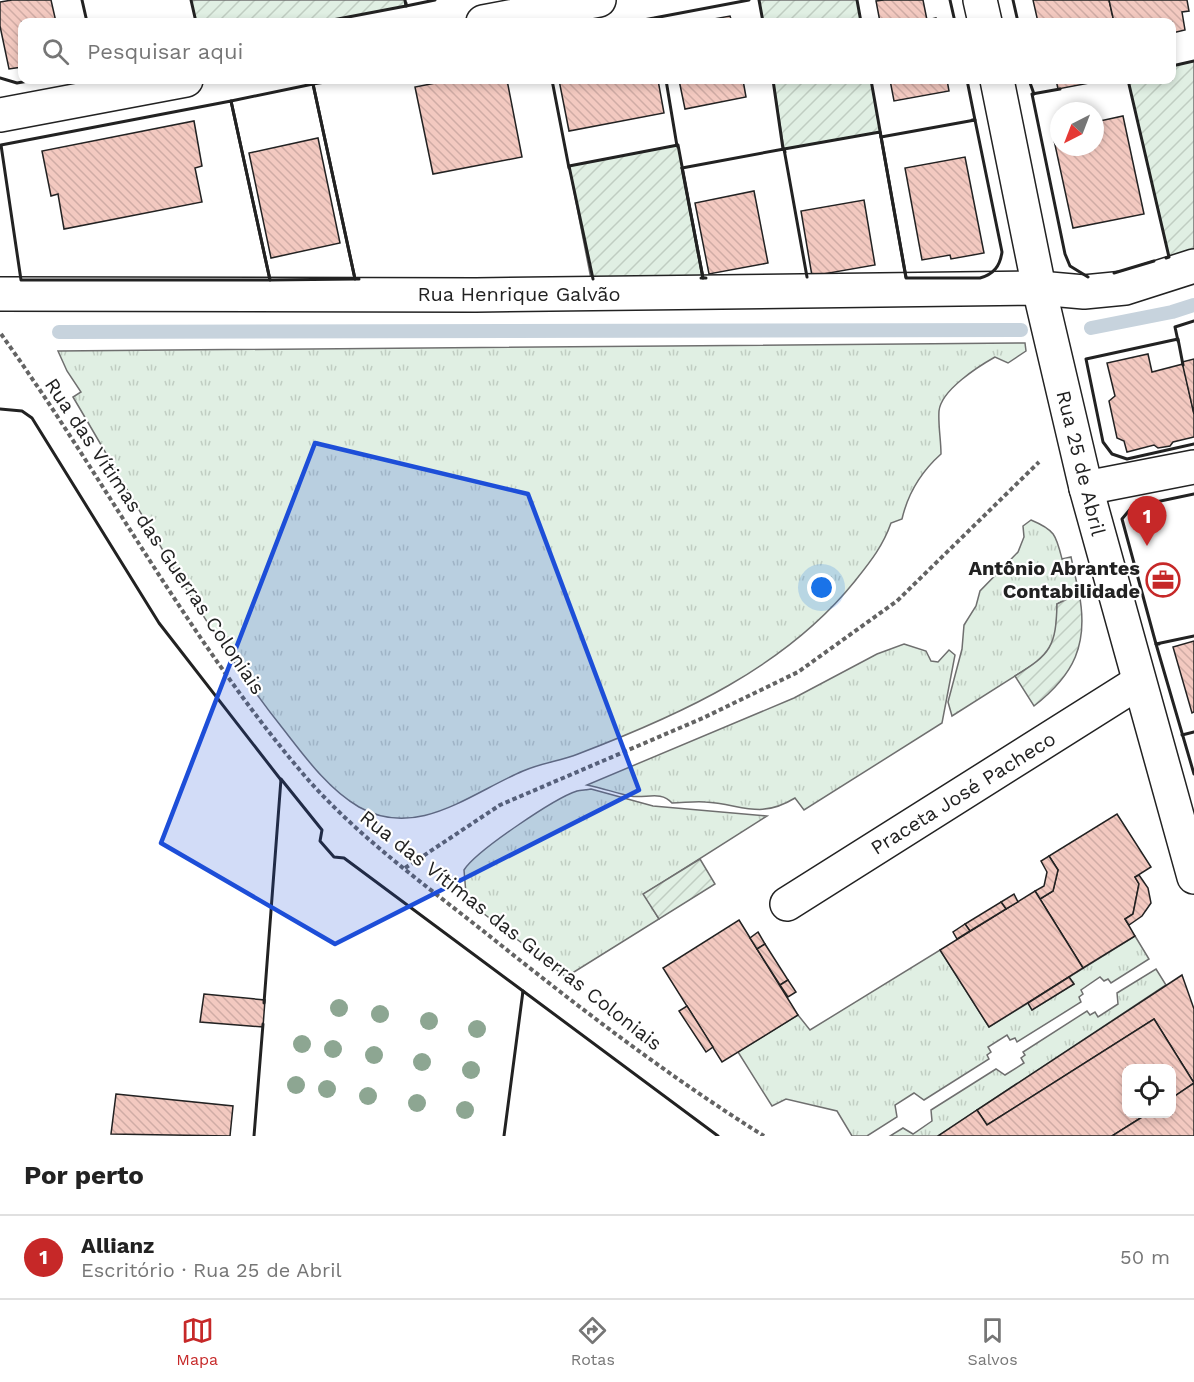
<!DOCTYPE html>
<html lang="pt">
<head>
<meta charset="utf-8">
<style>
	:root { --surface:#fff; --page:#f6f6f6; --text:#222; --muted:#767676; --line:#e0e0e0; --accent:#c62828 }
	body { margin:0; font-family:"Work Sans",sans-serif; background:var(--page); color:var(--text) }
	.controls { position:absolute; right:18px; bottom:18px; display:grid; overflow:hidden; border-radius:12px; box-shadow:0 3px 9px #0003 }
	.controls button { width:54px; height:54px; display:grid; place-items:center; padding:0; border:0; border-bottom:2px solid var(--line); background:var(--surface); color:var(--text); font:30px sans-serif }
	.compass { position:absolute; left:1050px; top:102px; width:54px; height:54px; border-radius:50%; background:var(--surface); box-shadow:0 3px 9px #0003; rotate:222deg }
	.you { position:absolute; left:822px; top:588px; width:21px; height:21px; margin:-15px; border:4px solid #fff; border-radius:50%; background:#1a73e8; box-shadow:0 0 0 9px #1a73e833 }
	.badge { display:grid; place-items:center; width:39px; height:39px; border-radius:50%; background:var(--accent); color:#fff; font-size:20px; font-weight:700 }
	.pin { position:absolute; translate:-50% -50px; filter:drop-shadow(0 2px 3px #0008) }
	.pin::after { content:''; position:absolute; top:32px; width:21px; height:18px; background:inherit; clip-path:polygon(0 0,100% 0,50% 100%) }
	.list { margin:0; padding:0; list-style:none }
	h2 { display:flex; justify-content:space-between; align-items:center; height:78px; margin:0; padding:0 24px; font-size:26px }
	h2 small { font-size:20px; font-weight:400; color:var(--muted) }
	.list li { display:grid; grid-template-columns:39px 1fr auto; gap:18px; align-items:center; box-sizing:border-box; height:84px; padding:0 24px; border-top:2px solid var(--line) }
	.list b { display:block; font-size:22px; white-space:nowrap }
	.list p { margin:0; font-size:20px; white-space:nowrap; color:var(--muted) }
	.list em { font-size:20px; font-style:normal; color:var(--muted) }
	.icon { flex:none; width:33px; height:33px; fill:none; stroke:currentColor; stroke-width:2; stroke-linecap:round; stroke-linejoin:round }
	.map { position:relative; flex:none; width:1194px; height:1136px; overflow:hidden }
	.search { position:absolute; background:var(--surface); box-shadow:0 3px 9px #0003; left:18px; right:18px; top:18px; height:66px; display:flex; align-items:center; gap:15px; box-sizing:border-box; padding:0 21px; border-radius:12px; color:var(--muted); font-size:22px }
	.sheet { height:162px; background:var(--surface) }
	nav { display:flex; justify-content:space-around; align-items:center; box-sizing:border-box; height:84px; border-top:2px solid var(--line); background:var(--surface); font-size:16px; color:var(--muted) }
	nav a { display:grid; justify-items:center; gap:3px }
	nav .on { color:var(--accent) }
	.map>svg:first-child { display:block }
</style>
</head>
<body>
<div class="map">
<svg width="1194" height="1136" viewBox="0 0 1194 1136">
	<defs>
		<pattern id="grass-tufts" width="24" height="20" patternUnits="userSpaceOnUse" patternTransform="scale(1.5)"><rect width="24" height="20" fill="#e0efe3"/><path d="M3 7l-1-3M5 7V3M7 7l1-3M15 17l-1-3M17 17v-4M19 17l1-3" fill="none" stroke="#c0cdc2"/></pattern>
		<pattern id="garden-furrows" width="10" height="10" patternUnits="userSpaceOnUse" patternTransform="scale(1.5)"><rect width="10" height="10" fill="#e0efe3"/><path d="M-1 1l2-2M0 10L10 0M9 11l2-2" fill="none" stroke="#c0cdc2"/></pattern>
		<pattern id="building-back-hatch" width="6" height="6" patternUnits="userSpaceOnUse" patternTransform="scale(1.5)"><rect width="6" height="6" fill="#f3c9c0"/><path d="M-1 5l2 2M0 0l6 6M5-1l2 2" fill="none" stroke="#d0aca5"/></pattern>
	</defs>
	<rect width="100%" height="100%" fill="#fff"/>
	<g fill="url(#grass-tufts)" stroke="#6f6f6f" stroke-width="1.5">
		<path d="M1025 343 1026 351 1008 363 995 357C979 366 941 390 939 411 938 425 941 440 941 454 922 471 908 493 902 519L891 523C883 546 870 562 855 581 785 668 680 715 578 754 560 761 541 763 523 771 471 793 417 840 359 807 329 790 305 757 284 730 203 628 140 510 73 397L81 392 67 371 58 351Z"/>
		<path d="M1031 520C1055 530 1056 535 1062 559L1071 557 1079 593 1057 604C1057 627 1057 641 1042 659L952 716 948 702 962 649 964 625 976 606 980 591 1018 552 1024 537 1023 526Z"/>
		<path d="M904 644 926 651 931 661 938 662 949 650 955 655 942 723 804 810 795 798C759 820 742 804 705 802 694 801 683 803 672 803 661 790 645 799 630 796 616 793 602 788 587 785L794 698 877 654Z"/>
		<path d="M591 789 653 806 767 816 644 894 659 919 566 977 479 910 466 894 464 870C476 851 555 798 577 791 581 790 587 790 591 789Z"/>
		<path d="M1135 936 1149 959 1111 983 1108 979 1104 981 1100 977 1081 990 1083 994 1079 997 1081 1002 1017 1042 1015 1038 1010 1040 1007 1035 988 1047 991 1052 987 1055 989 1059 924 1100 914 1093 895 1105 897 1117 867 1136H852L837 1111 786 1099 772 1106 738 1052 798 1015 810 1030 940 950 989 1027 1028 1003 1032 1010 1074 984 1069 977Z"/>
		<path d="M1156 969 1166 985 938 1136H890L903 1128 913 1134 932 1121 931 1110 996 1069 1005 1075 1024 1063 1021 1058 1025 1055 1023 1052 1087 1011 1090 1015 1095 1012 1098 1017 1118 1004 1117 993Z"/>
	</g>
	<g fill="url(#garden-furrows)" stroke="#6f6f6f" stroke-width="1.5">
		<path d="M191 0H405L406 6 322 22H196Z"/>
		<path d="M759 0H857L861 22H763Z"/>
		<path d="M1194 61V250L1169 257 1128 80H1172V66Z"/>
		<path d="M773 80H871L880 132 784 149Z"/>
		<path d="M678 145 703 278 591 279 569 166Z"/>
		<path d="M1079 593C1089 644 1074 675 1034 706L1015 676C1051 654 1056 646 1057 604Z"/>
		<path d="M700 859 715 884 659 919 643 894Z"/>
	</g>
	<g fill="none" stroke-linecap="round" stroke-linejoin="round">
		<g stroke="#c7d3dd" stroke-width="14">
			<path d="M1091 328 1172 312 1194 305"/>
			<path d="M59 332 1021 330"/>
		</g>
	</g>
	<g fill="url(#building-back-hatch)" stroke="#222" stroke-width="1.5">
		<path d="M12 0H51L56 22H22V67L9 69 0 26V2Z"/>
		<path d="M884 0H923L927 20 936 18 937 22H880L876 1Z"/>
		<path d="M1033 0H1109L1114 22H1038Z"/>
		<path d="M1109 0H1187L1189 11 1182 12 1185 30 1172 33V22H1114Z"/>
		<path d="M730 16 732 22H697Z"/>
		<path d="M451 80H507L522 157 433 174 415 87Z"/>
		<path d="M559 80H658L664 113 569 131Z"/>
		<path d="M679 80H743L746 97 685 109Z"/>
		<path d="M890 80H947L949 91 894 101Z"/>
		<path d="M1056 80H1105L1058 89Z"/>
		<path d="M1123 116 1144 214 1073 228 1052 131 1059 130V147H1095V122Z"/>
		<path d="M194 121 202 166 195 168 202 202 64 229 58 194 51 196 42 151Z"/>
		<path d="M318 138 340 243 271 258 249 153Z"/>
		<path d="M965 157 984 253 951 259 950 255 922 260 905 168Z"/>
		<path d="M754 191 768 263 709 274 695 203Z"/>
		<path d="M864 200 875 265 812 276 801 211Z"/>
		<path d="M1148 354 1152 372 1183 364 1194 414V437L1173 442 1170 446 1158 448 1154 445 1127 452 1124 441 1117 438 1109 401 1115 396 1107 363Z"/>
		<path d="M1194 359V414L1182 362Z"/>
		<path d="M1194 641V712L1192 713 1173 647Z"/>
		<path d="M1117 814 1151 867 1135 877 1139 884 1133 914 1125 919 1135 936 1083 968 1040 899 1053 891 1058 870 1049 856Z"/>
		<path d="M1049 856 1058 870 1053 891 1040 899 1035 891 1044 886 1047 872 1041 861Z"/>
		<path d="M1139 875 1148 888 1151 903 1142 916 1129 925 1125 919 1133 914 1139 884 1135 877Z"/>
		<path d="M1035 891 1083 968 989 1027 940 950Z"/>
		<path d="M1014 894 1018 902 1006 909 1001 902Z"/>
		<path d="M1001 902 1006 909 970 931 965 924Z"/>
		<path d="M739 920 798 1015 722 1062 663 968Z"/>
		<path d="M965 924 970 931 957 939 953 932Z"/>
		<path d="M758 932 765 944 757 949 750 938Z"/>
		<path d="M765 944 788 980 780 985 757 949Z"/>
		<path d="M1182 975 1194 1009V1083L1154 1019 987 1125 977 1110Z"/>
		<path d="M1069 977 1074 984 1032 1010 1028 1003Z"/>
		<path d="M788 980 796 992 788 997 780 985Z"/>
		<path d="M204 994 265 1000 263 1027 200 1022Z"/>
		<path d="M687 1006 713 1047 706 1052 679 1011Z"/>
		<path d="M1154 1019 1194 1083 1172 1098V1068H1126V1114H1147L1112 1136H938L977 1110 987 1125Z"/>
		<path d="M1194 1083V1136H1112L1147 1114H1172V1098Z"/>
		<path d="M116 1094 233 1106 230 1136 111 1134Z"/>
	</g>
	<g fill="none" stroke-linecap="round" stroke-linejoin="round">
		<g stroke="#222" stroke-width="36">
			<g id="minor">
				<path d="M980 0 985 22"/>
				<path d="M483 22 599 0"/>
				<path d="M997 80 1039 288 1086 488 1194 877"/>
				<path d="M0 115 186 80"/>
				<path d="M0 294 476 295 1039 288 1084 292 1125 288 1194 266"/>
				<path d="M1086 488 1194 467"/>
				<path d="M787 904 1139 682"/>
			</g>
		</g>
		<g stroke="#646464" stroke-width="4" stroke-dasharray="4.5 3" stroke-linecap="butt">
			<path d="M1 334C105 479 188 639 304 775 355 834 421 882 482 930 573 1003 665 1074 764 1136"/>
			<path d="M405 868 500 805 703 718 798 672 897 601 1039 462"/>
		</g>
		<use href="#minor" stroke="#fff" stroke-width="33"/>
		<g stroke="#222" stroke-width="3">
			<path d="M82 0 87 22"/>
			<path d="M191 0 196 22"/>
			<path d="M759 0 763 22"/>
			<path d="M857 0 861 22"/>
			<path d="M950 0 955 22"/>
			<path d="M1013 0 1018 22"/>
			<path d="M406 3V6L435 0"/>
			<path d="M322 22 406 6 405 0"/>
			<path d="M633 22 654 18 655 22 654 18 749 0"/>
			<path d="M1172 66 1194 61"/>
			<path d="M0 78 17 83 34 80"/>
			<path d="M337 80 313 84 355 279H359"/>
			<path d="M552 80 569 168"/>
			<path d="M666 80 677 146"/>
			<path d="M773 80 783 149"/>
			<path d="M871 80 906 277"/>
			<path d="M967 80 975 120H972"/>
			<path d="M1029 80 1034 94"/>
			<path d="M1128 80 1169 257 1166 258"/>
			<path d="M313 84 355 279 270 280 231 101Z"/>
			<path d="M1060 89 1032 94 1065 254 1070 266 1088 277"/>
			<path d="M231 101 270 280H21L1 145Z"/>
			<path d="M975 120 1002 252C1000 266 994 274 980 278H906L881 137Z"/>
			<path d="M785 152 784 149 880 132 881 137"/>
			<path d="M682 168 784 149 807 277"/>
			<path d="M682 168 703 278H701"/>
			<path d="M1114 273 1154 261"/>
			<path d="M593 279 569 166 678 145 703 278H706"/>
			<path d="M1178 341 1175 327 1194 321"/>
			<path d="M1183 365 1178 339 1086 359 1103 442 1112 454 1127 459 1194 444"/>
			<path d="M0 409 22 411 32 418 159 623 281 780"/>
			<path d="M1194 494 1132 507 1122 519 1156 644 1194 636"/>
			<path d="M1159 644H1156L1194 774"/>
			<path d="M1182 735 1194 732"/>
			<path d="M523 993V991L718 1136"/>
			<path d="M264 1003 281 779 322 830 320 841 334 857 344 858 523 991 504 1136"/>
			<path d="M254 1136 263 1024"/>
		</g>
	</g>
	<g fill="#8da692">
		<circle cx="339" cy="1008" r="9"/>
		<circle cx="380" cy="1014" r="9"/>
		<circle cx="429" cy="1021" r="9"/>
		<circle cx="477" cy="1029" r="9"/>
		<circle cx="302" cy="1044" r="9"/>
		<circle cx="333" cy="1049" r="9"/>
		<circle cx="374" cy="1055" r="9"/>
		<circle cx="422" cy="1062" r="9"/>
		<circle cx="471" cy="1070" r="9"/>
		<circle cx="296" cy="1085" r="9"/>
		<circle cx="327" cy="1089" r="9"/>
		<circle cx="368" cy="1096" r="9"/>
		<circle cx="417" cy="1103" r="9"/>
		<circle cx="465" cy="1110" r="9"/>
	</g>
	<path fill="#1d4ed8" fill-opacity="0.2" stroke="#1d4ed8" stroke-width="4.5" stroke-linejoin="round" d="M315 443 528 494 639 790 335 944 161 843Z"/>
	<defs>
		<g id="office-ring" transform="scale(1.725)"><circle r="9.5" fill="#fff" stroke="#c62828" stroke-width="1.5"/><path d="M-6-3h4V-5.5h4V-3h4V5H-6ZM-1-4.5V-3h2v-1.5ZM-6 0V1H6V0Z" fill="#c62828"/></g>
	</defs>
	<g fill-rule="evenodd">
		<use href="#office-ring" x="1163" y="580"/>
	</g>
	<g text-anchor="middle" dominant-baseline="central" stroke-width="4.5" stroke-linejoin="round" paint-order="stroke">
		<g font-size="20" fill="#222" stroke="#fff">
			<text x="519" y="294">Rua Henrique Galvão</text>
			<text transform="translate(1081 463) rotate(76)">Rua 25 de Abril</text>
			<text transform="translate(155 536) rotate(56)">Rua das Vítimas das Guerras Coloniais</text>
			<text transform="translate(963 793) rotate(-32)">Praceta José Pacheco</text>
			<text transform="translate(511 930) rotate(38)">Rua das Vítimas das Guerras Coloniais</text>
		</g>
		<g font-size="20" font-weight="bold" fill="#222" stroke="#fff" text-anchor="end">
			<text x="1140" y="568">Antônio Abrantes<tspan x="1140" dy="23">Contabilidade</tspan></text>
		</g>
	</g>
</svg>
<div class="controls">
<button><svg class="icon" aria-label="locate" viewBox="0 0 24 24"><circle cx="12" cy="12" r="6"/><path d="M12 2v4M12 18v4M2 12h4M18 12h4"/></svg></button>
</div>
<svg class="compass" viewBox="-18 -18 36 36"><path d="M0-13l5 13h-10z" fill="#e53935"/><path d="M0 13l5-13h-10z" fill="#767676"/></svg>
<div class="you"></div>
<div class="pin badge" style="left:1147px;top:546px">1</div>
<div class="search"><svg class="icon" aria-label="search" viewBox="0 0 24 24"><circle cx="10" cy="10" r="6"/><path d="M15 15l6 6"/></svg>Pesquisar aqui</div>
</div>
<section class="sheet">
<h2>Por perto<small></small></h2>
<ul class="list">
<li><span class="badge">1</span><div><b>Allianz</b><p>Escritório · Rua 25 de Abril</p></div><em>50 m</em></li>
</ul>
</section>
<nav>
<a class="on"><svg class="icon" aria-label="map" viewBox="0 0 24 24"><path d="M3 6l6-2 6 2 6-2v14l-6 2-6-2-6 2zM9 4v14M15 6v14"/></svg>Mapa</a>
<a><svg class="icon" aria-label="directions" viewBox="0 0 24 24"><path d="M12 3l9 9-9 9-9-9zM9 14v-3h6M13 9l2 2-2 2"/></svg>Rotas</a>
<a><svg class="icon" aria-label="saved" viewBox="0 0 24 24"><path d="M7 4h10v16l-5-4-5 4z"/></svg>Salvos</a>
</nav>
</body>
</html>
